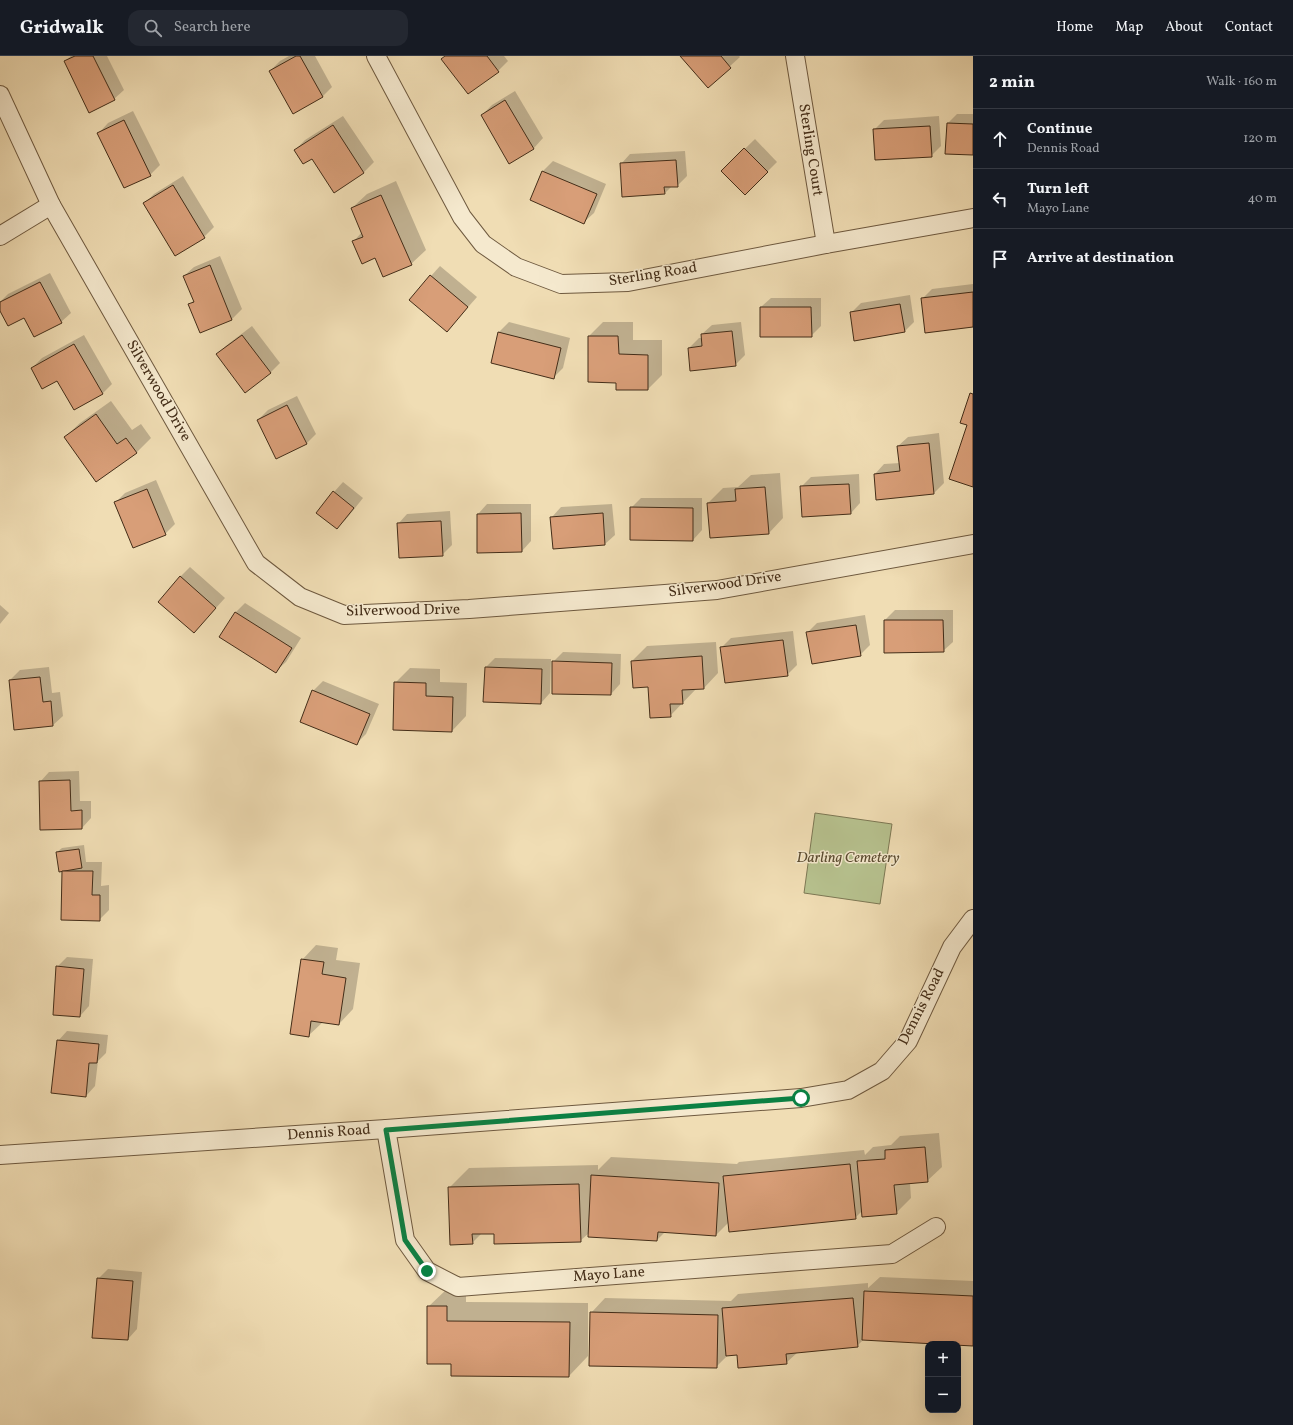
<!DOCTYPE html>
<html lang="en">
<head>
<meta charset="utf-8">
<style>
	:root { --surface:#171b24; --page:#242831; --text:#f1f3f6; --muted:#9ea1a6; --line:#363941 }
	body { margin:0; font-family:Vollkorn,serif; background:var(--page); color:var(--text) }
	.controls { position:absolute; right:12px; bottom:12px; display:grid; overflow:hidden; border-radius:8px; box-shadow:0 4px 16px #0002 }
	.controls button { width:36px; height:36px; display:grid; place-items:center; padding:0; border:0; border-bottom:1px solid var(--line); background:var(--surface); color:var(--text); font:20px sans-serif }
	.stop { position:absolute; width:12px; height:12px; margin:-9px; border:3px solid #0b8043; border-radius:50%; background:#fff }
	.stop.end { background:#0b8043; border-color:#fff; box-shadow:0 1px 4px #0008 }
	.list { margin:0; padding:0; list-style:none }
	h2 { display:flex; justify-content:space-between; align-items:center; height:52px; margin:0; padding:0 16px; font-size:17px }
	h2 small { font-size:13px; font-weight:400; color:var(--muted) }
	.list li { display:grid; grid-template-columns:26px 1fr auto; gap:12px; align-items:center; box-sizing:border-box; height:60px; padding:0 16px; border-top:1px solid var(--line) }
	.list b { display:block; font-size:15px; white-space:nowrap }
	.list p { margin:0; font-size:13px; white-space:nowrap; color:var(--muted) }
	.list em { font-size:13px; font-style:normal; color:var(--muted) }
	.icon { flex:none; width:22px; height:22px; fill:none; stroke:currentColor; stroke-width:2; stroke-linecap:round; stroke-linejoin:round }
	.map { position:relative; flex:none; width:973px; height:1369px; overflow:hidden }
	header { display:flex; align-items:center; gap:24px; box-sizing:border-box; height:56px; padding:0 20px; background:var(--surface); border-bottom:1px solid var(--line) }
	header strong { font-size:19px }
	nav { display:flex; gap:22px; margin-inline-start:auto; font-size:14px }
	.search { width:280px; height:36px; background:var(--page); display:flex; align-items:center; gap:10px; box-sizing:border-box; padding:0 14px; border-radius:12px; color:var(--muted); font-size:15px }
	main { display:flex }
	aside { flex:1; background:var(--surface) }
	.map>svg:first-child { display:block }
</style>
</head>
<body>
<header>
<strong>Gridwalk</strong>
<div class="search"><svg class="icon" aria-label="search" viewBox="0 0 24 24"><circle cx="10" cy="10" r="6"/><path d="M15 15l6 6"/></svg>Search here</div>
<nav><a>Home</a><a>Map</a><a>About</a><a>Contact</a></nav>
</header>
<main>
<div class="map">
<svg width="973" height="1369" viewBox="0 0 973 1369">
	<rect width="100%" height="100%" fill="#f0ddb4"/>
	<filter id="stains"><feTurbulence type="fractalNoise" baseFrequency=".005" numOctaves="4"/><feColorMatrix values="0 0 0 0 .2 0 0 0 0 .09 0 0 0 0 .02 0 0 0 .5 -.17"/></filter>
	<radialGradient id="worn" r=".72"><stop offset=".6" stop-color="#630" stop-opacity="0"/><stop offset="1" stop-color="#630" stop-opacity=".3"/></radialGradient>
	<path fill="#b7c28f" stroke="#7d7854" d="M815 757 892 768 880 848 804 837Z"/>
	<g fill="#0003">
		<path d="M71 0H107L124 34 114 43 65 5Z"/>
		<path d="M289 0H315L332 31 322 41 270 15 280 5Z"/>
		<path d="M446 0H504L508 5 498 15 469 37Z"/>
		<path d="M681 0H739L740 1 708 30Z"/>
		<path d="M515 35 543 82 534 92 510 106 482 59 492 49Z"/>
		<path d="M133 55 160 109 150 119 99 77 108 67Z"/>
		<path d="M957 58H973V98L948 67Z"/>
		<path d="M343 60 374 106 364 116 334 135 312 101 295 94 305 84Z"/>
		<path d="M939 60 941 90 931 100 874 74 884 64Z"/>
		<path d="M755 83 777 106 745 138 722 115Z"/>
		<path d="M685 95 687 120 677 130H672L665 137 621 108 630 98Z"/>
		<path d="M553 105 606 128 594 157 584 166 531 144 543 115Z"/>
		<path d="M183 120 214 171 204 181 145 147 154 138Z"/>
		<path d="M396 125 426 194 411 208 375 201 354 185 362 176 352 152 367 138Z"/>
		<path d="M220 200 242 253 232 263 200 275 190 248 194 244 184 220 194 211Z"/>
		<path d="M440 210 477 241 447 275 431 220Z"/>
		<path d="M50 217 71 257 61 266 24 260 0 252V246L8 238Z"/>
		<path d="M973 228V270L922 243 932 233Z"/>
		<path d="M910 239 914 266 905 275 851 257 861 247Z"/>
		<path d="M771 242H821V270L811 280 761 251Z"/>
		<path d="M509 266 570 282 563 312 553 322 492 306 499 276Z"/>
		<path d="M603 266H633V284H662V319L648 333 617 326 589 280Z"/>
		<path d="M741 266 745 299 735 309 689 292 699 282H702V278L712 269Z"/>
		<path d="M252 270 280 307 270 317 217 298 227 289Z"/>
		<path d="M84 279 112 328 102 338 57 323 32 312 42 302Z"/>
		<path d="M297 340 316 378 306 388 258 364 268 354Z"/>
		<path d="M111 345 132 374 141 368 151 382 136 397 65 381 80 367Z"/>
		<path d="M939 377 944 427 934 437 875 418 884 408 900 407 898 390 908 381Z"/>
		<path d="M780 417 783 462 769 477 708 447 723 432 738 431 751 419Z"/>
		<path d="M859 418 860 447 851 457 801 431 811 421Z"/>
		<path d="M156 424 175 468 165 478 116 446 125 437Z"/>
		<path d="M343 426 363 442 347 462 337 472 334 436Z"/>
		<path d="M641 442H702V474L693 484 631 452Z"/>
		<path d="M487 448H531V485L522 495 478 458Z"/>
		<path d="M612 448 615 479 605 488 552 461 561 451Z"/>
		<path d="M450 455 452 489 442 499 398 468 407 458Z"/>
		<path d="M190 511 225 542 194 576 180 521Z"/>
		<path d="M245 547 301 582 286 606 276 615 235 557Z"/>
		<path d="M0 549 9 557 0 568Z"/>
		<path d="M895 554H953V586L943 595 885 564Z"/>
		<path d="M865 559 870 589 860 599 808 576 817 567Z"/>
		<path d="M793 575 797 609 787 619 721 592 731 582Z"/>
		<path d="M716 586 718 617 704 632H697L670 660 632 605 647 590Z"/>
		<path d="M563 596 621 598 620 628 611 638 553 606Z"/>
		<path d="M495 602 551 603 550 637 541 647 486 611Z"/>
		<path d="M49 611 52 637 60 636 63 660 53 669 10 624 20 614Z"/>
		<path d="M410 612 440 613V626L467 627 466 660 452 675 395 627Z"/>
		<path d="M323 625 379 648 366 678 356 688 313 635Z"/>
		<path d="M79 715 80 745H91V762L82 772 40 726 49 716Z"/>
		<path d="M84 789 86 806H102L101 830 109 829V854L99 864 63 814 57 796 62 792Z"/>
		<path d="M316 889 338 892 336 904 360 907 353 953 339 968 323 966 308 980 302 904Z"/>
		<path d="M67 901 93 903 89 950 80 960 57 911Z"/>
		<path d="M67 975 108 979 106 997 98 1005 95 1030 86 1040 58 985Z"/>
		<path d="M939 1077 942 1111 927 1125 910 1127 911 1142 896 1157 862 1155 855 1162 729 1166 716 1179 665 1176 657 1184 589 1177 580 1185 495 1177H482L472 1187 449 1132 469 1112 598 1109V1114L611 1101 737 1108 739 1106 864 1094 865 1099 873 1091 891 1089 900 1080Z"/>
		<path d="M108 1213 142 1216 137 1273 128 1283 98 1223Z"/>
		<path d="M880 1221 973 1225V1289L864 1283 857 1290 798 1296 786 1307 738 1298H729L716 1311 591 1257 605 1242 731 1245 738 1238 868 1227V1232Z"/>
		<path d="M448 1232H466V1246L588 1247V1300L569 1320 452 1307 428 1251Z"/>
	</g>
	<g fill="#d89e78" stroke="#432d18">
		<path d="M75 0H93L115 44 89 57 64 5Z"/>
		<path d="M296 0H300L323 41 293 58 269 15Z"/>
		<path d="M445 0H487L499 16 468 38 441 3Z"/>
		<path d="M680 0H721L731 12 708 32Z"/>
		<path d="M505 44 534 93 509 108 481 59Z"/>
		<path d="M124 64 151 120 124 132 97 77Z"/>
		<path d="M947 67 973 68V99L945 98Z"/>
		<path d="M333 69 364 117 334 137 312 103 303 108 294 94Z"/>
		<path d="M930 70 932 101 875 104 873 73Z"/>
		<path d="M744 92 768 116 745 139 721 115Z"/>
		<path d="M676 104 678 131H664L665 138 622 141 620 107Z"/>
		<path d="M542 115 597 138 584 168 530 144Z"/>
		<path d="M173 129 205 182 175 200 143 147Z"/>
		<path d="M381 139 412 209 383 221 375 202 362 208 352 185 363 181 351 152Z"/>
		<path d="M210 209 232 264 200 277 188 248 194 246 183 220Z"/>
		<path d="M430 219 468 251 447 276 409 244Z"/>
		<path d="M40 226 62 267 34 281 24 262 8 270 0 255V246Z"/>
		<path d="M973 236V271L925 277 921 242Z"/>
		<path d="M900 248 905 276 854 285 850 256Z"/>
		<path d="M760 251H811L812 281H760Z"/>
		<path d="M732 275 736 310 690 315 688 292 702 290 701 278Z"/>
		<path d="M498 276 561 292 554 323 491 307Z"/>
		<path d="M242 279 271 317 245 337 216 298Z"/>
		<path d="M588 280H618L619 298 648 299V334H616V327L588 326Z"/>
		<path d="M74 288 103 338 74 354 57 325 42 333 31 312Z"/>
		<path d="M970 337 973 338V431L949 423 967 369 960 367Z"/>
		<path d="M287 349 307 388 276 403 257 364Z"/>
		<path d="M96 358 117 388 126 382 137 397 96 426 64 381Z"/>
		<path d="M929 387 934 438 876 444 874 418 900 415 897 390Z"/>
		<path d="M849 428 851 458 802 461 800 430Z"/>
		<path d="M765 431 769 478 710 482 707 447 736 445 735 433Z"/>
		<path d="M147 433 166 479 133 492 114 446Z"/>
		<path d="M333 435 354 452 337 473 316 457Z"/>
		<path d="M630 451 693 452V485L630 484Z"/>
		<path d="M521 457 522 496 477 497V458Z"/>
		<path d="M603 457 605 489 553 493 550 461Z"/>
		<path d="M441 465 443 500 399 502 397 467Z"/>
		<path d="M180 520 216 552 194 577 158 546Z"/>
		<path d="M235 556 292 592 276 617 219 581Z"/>
		<path d="M884 564H943L944 596 884 597Z"/>
		<path d="M856 569 861 600 812 608 806 576Z"/>
		<path d="M783 584 788 620 725 627 720 591Z"/>
		<path d="M702 600 704 633 682 634 683 648H670L671 661 650 662 648 631 633 632 631 605Z"/>
		<path d="M552 605 612 607 611 639 552 638Z"/>
		<path d="M485 611 542 613 541 648 483 646Z"/>
		<path d="M40 621 43 646 51 645 53 670 14 674 9 624Z"/>
		<path d="M394 626 426 627V640L453 641 452 676 393 674Z"/>
		<path d="M312 634 370 658 357 689 300 666Z"/>
		<path d="M70 724 71 755 82 754V773L40 774 39 725Z"/>
		<path d="M79 793 82 812 59 816 56 796Z"/>
		<path d="M62 815H93L92 839H100V865L61 864Z"/>
		<path d="M301 903 324 906 322 918 346 922 339 969 311 965 309 981 290 978Z"/>
		<path d="M56 910 84 913 80 961 53 959Z"/>
		<path d="M57 984 99 988 97 1007H89L86 1041 51 1037Z"/>
		<path d="M925 1091 928 1126 894 1129 897 1158 862 1161 857 1105 885 1103V1094Z"/>
		<path d="M850 1108 856 1163 729 1176 723 1120Z"/>
		<path d="M591 1119 719 1127 716 1180 658 1176 657 1185 588 1181Z"/>
		<path d="M579 1128 581 1186 494 1188V1178H472L473 1188 450 1189 448 1131Z"/>
		<path d="M97 1222 133 1225 128 1284 92 1282Z"/>
		<path d="M864 1235 973 1240V1290L862 1284Z"/>
		<path d="M853 1242 858 1291 786 1298 787 1308 738 1312 737 1299 726 1300 722 1252Z"/>
		<path d="M427 1250H447V1265L570 1266 569 1321 451 1320V1308H427Z"/>
		<path d="M590 1256 718 1259 717 1312 589 1310Z"/>
	</g>
	<g fill="none" stroke-linecap="round" stroke-linejoin="round">
		<g stroke="#6e593f" stroke-width="20">
			<g id="street">
				<path d="M376 0 462 161 483 188 516 211 561 228 628 226 826 188 973 162"/>
				<path d="M795 0 826 188"/>
				<path d="M0 39 51 149 256 507 300 541 344 559 469 553 717 534 973 488"/>
				<path d="M0 180 51 149"/>
				<path d="M386 1073 405 1184 427 1215 458 1231 892 1198 936 1171"/>
				<path d="M0 1099 386 1073 801 1042 848 1034 882 1015 908 985 952 891 973 863"/>
			</g>
		</g>
		<use href="#street" stroke="#f5e9ce" stroke-width="18"/>
	</g>
	<g fill="none" stroke-linecap="round" stroke-linejoin="round">
		<path stroke="#0b8043" stroke-width="5" d="M427 1215 405 1184 386 1074 801 1042"/>
	</g>
	<g text-anchor="middle" dominant-baseline="central" stroke-width="3" stroke-linejoin="round" paint-order="stroke">
		<g font-size="15" fill="#432d18" stroke="#f5e9ce">
			<text transform="translate(810 94) rotate(81)">Sterling Court</text>
			<text transform="translate(653 219) rotate(-9)">Sterling Road</text>
			<text transform="translate(158 335) rotate(60)">Silverwood Drive</text>
			<text transform="translate(725 529) rotate(-8)">Silverwood Drive</text>
			<text transform="translate(403 555) rotate(-1)">Silverwood Drive</text>
			<text transform="translate(922 951) rotate(-63)">Dennis Road</text>
			<text transform="translate(329 1077) rotate(-4)">Dennis Road</text>
			<text transform="translate(609 1219) rotate(-4)">Mayo Lane</text>
		</g>
		<g font-size="15" font-style="italic" fill="#5a4b30" stroke="#f5e9ce">
			<text x="848" y="802">Darling Cemetery</text>
		</g>
	</g>
	<rect width="100%" height="100%" filter="url(#stains)"/>
	<rect width="100%" height="100%" fill="url(#worn)"/>
</svg>
<div class="controls">
<button>+</button>
<button>−</button>
</div>
<div class="stop" style="left:801px;top:1042px"></div>
<div class="stop end" style="left:427px;top:1215px"></div>
</div>
<aside>
<h2>2 min<small>Walk · 160 m</small></h2>
<ul class="list">
<li><svg class="icon" aria-label="ahead" viewBox="0 0 24 24"><path d="M12 20V5M6 11l6-6 6 6"/></svg><div><b>Continue</b><p>Dennis Road</p></div><em>120 m</em></li>
<li><svg class="icon" aria-label="left" viewBox="0 0 24 24"><path d="M17 20v-9H6M10 6l-5 5 5 5"/></svg><div><b>Turn left</b><p>Mayo Lane</p></div><em>40 m</em></li>
<li><svg class="icon" aria-label="arrive" viewBox="0 0 24 24"><path d="M6 21V4h12l-3 4 3 4H6"/></svg><div><b>Arrive at destination</b></div></li>
</ul>
</aside>
</main>
</body>
</html>
